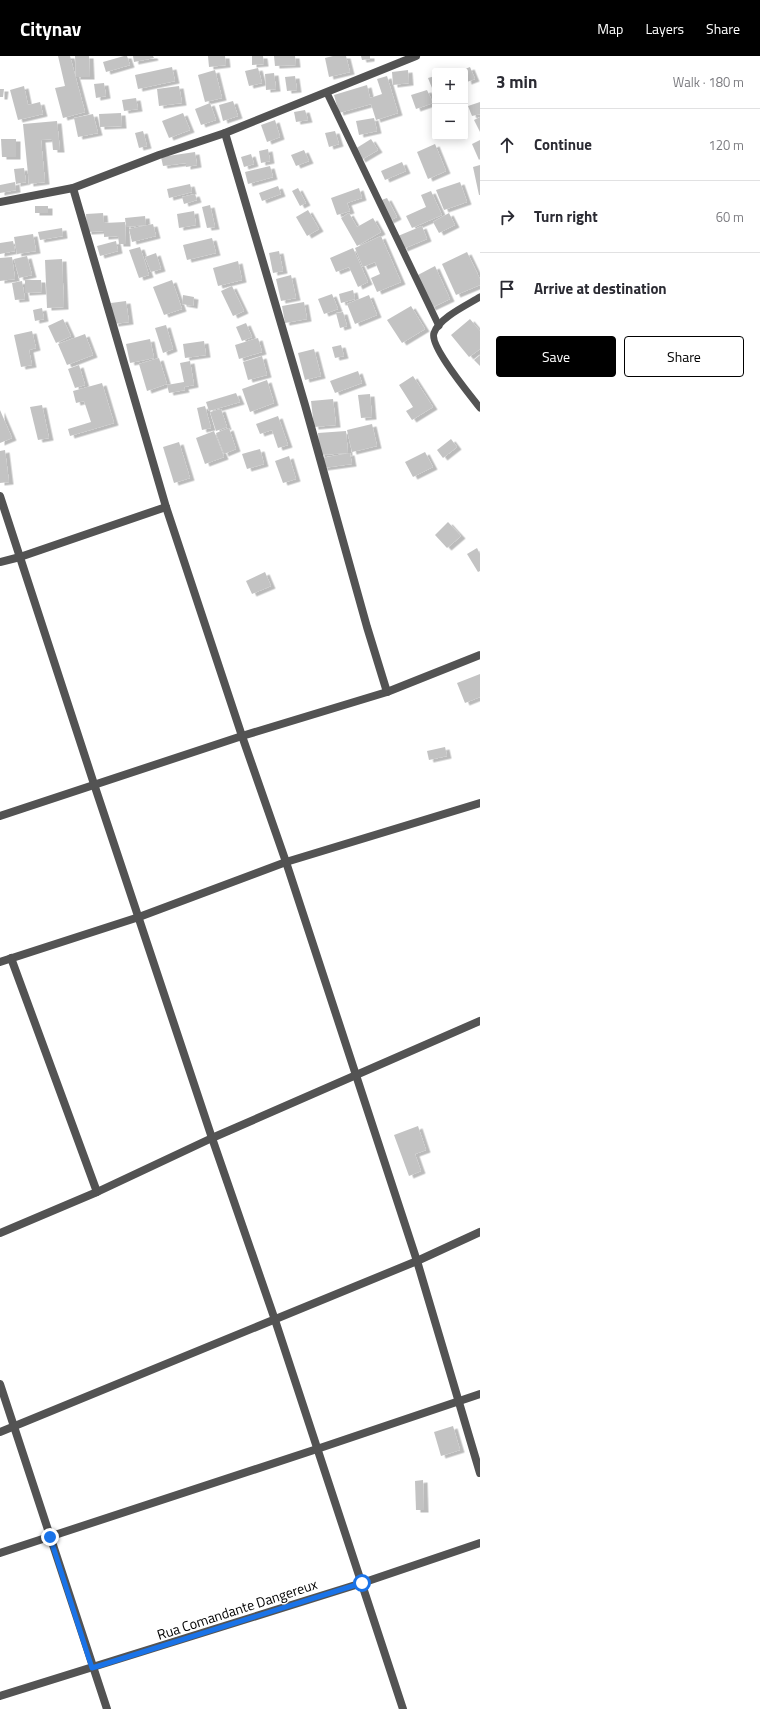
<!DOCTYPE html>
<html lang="en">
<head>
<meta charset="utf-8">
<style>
	:root { --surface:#fff; --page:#f7f7f7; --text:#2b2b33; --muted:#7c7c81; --line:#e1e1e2; --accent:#000 }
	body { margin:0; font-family:"Titillium Web",sans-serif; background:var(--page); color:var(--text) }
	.controls { position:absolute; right:12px; top:12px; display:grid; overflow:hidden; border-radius:4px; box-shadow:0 2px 10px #0003 }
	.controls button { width:36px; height:36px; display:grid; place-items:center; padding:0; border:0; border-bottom:1px solid var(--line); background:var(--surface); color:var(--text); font:20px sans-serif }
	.stop { position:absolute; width:12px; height:12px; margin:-9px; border:3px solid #1a73e8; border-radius:50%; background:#fff }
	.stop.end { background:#1a73e8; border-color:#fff; box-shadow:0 1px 4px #0008 }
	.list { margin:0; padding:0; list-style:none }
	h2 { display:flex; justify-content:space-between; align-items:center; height:52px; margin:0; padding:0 16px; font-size:17px }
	h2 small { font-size:13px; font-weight:400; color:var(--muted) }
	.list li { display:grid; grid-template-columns:26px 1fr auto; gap:12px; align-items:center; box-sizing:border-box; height:72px; padding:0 16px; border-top:1px solid var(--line) }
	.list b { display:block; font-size:15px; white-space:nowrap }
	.list em { font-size:13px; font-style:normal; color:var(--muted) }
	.actions { display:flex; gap:8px; padding:12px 16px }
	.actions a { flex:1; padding:9px 0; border:1px solid var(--accent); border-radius:4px; text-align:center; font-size:14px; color:var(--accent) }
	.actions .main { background:var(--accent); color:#fff }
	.icon { flex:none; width:22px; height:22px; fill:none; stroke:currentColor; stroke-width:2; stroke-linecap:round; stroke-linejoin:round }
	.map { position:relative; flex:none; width:480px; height:1653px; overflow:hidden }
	header { display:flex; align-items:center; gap:24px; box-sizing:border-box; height:56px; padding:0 20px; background:var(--accent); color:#fff }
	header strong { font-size:19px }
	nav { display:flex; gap:22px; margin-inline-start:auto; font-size:14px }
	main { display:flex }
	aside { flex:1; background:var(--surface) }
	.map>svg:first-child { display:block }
</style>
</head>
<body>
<header>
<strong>Citynav</strong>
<nav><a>Map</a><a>Layers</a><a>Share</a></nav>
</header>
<main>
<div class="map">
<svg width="480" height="1653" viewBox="0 0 480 1653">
	<defs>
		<filter id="shadow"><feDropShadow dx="4.5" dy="2.5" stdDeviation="0" flood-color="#0004"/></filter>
	</defs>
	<rect width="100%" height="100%" fill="#fff"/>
	<g fill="#c3c3c3" filter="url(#shadow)">
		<path d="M58 0H70L85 56 63 62 55 32 65 30Z"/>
		<path d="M75 0H89L90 21H76Z"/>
		<path d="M124 0H127L130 9 106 16 103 6Z"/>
		<path d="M133 0H153L154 2 134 6Z"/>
		<path d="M208 0H225L226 9 209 11Z"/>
		<path d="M252 0H263L264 8 252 9Z"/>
		<path d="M274 0H295L296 9 275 10Z"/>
		<path d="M333 0H346L350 16 329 21 325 2Z"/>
		<path d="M361 0H370V3L362 4Z"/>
		<path d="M172 11 175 25 138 33 135 19Z"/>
		<path d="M470 11 475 23 467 26 465 15H460Z"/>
		<path d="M258 12 262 27 249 30 245 15Z"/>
		<path d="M215 14 222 42 205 46 198 19Z"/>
		<path d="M408 14 409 27 393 29 392 16Z"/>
		<path d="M274 17 276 33 266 34 265 18Z"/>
		<path d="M295 20 297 34 287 35 285 21Z"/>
		<path d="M387 20 398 57 376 64 371 48 339 57 334 39 367 29 370 42 382 38 377 23Z"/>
		<path d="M435 20V31L432 32 428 22Z"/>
		<path d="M104 27 106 40 96 42 94 28Z"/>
		<path d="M24 30 28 49 40 46 43 58 18 64 10 34Z"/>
		<path d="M179 30 182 47 159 50 157 33Z"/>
		<path d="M0 33H4L3 41H0Z"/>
		<path d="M427 34 433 47 416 53 411 39Z"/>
		<path d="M136 42 138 53 124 55 122 44Z"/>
		<path d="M233 45 238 60 223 65 219 49Z"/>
		<path d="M480 46V58L472 60 468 50Z"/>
		<path d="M210 47 216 64 201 69 195 53Z"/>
		<path d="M305 54 308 64 296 66 294 56Z"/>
		<path d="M121 57 122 70 100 71 99 58Z"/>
		<path d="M183 57 190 74 169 82 162 65Z"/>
		<path d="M93 58 98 77 78 81 74 62Z"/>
		<path d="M480 61V76L474 64Z"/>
		<path d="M374 62 377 75 359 79 356 65Z"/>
		<path d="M275 64 280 81 267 86 261 69Z"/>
		<path d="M57 65 60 94H53L52 83 41 84 45 126 29 128 23 68Z"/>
		<path d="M143 75 147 90 139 92 135 77Z"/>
		<path d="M335 75 339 88 329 91 325 77Z"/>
		<path d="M1 83H16V101H2Z"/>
		<path d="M371 83 378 94 361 104 355 93Z"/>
		<path d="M480 84V103L479 104 472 88Z"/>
		<path d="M435 88 446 115 428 123 417 96Z"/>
		<path d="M268 93 270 105 261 107 259 95Z"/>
		<path d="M304 94 309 105 296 110 291 99Z"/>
		<path d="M195 96 197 109 186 111V107L163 110 161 101Z"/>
		<path d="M251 98 254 108 244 111 241 101Z"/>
		<path d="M402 106 406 115 385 124 381 115Z"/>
		<path d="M480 109V139H479L473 111Z"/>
		<path d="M270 110 273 121 248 128 245 116Z"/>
		<path d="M24 112 26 126 16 128 14 113Z"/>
		<path d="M15 126 16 134 0 137V129Z"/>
		<path d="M460 126 467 146 444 154 436 134Z"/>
		<path d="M190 128 192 136 169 142 167 133Z"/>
		<path d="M278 130 281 138 262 145 259 137Z"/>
		<path d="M298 132 306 147 300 150 292 135Z"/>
		<path d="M359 132 362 142 347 147 350 155 337 159 331 142Z"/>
		<path d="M431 135 442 159 412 172 406 160 426 151 421 139Z"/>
		<path d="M195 138 197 144 184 148 182 141Z"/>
		<path d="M387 142 397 161 389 165 379 145Z"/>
		<path d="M210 149 215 171 207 172 202 151Z"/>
		<rect x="35" y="150" width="13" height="7"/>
		<path d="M308 154 319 173 307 180 296 161Z"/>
		<path d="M194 155 196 169 179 172 177 158Z"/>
		<path d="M103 157 104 167 125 166 126 188H119L118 180 104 181V175L87 176 86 158Z"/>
		<path d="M349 157 357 171 373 162 381 176 357 190 341 162Z"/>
		<path d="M449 157 455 169 439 177 433 166Z"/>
		<path d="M145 160 146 169 126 171 125 162Z"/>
		<path d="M153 168 156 180 132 186 129 173Z"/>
		<path d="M422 170 427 183 403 193 398 180Z"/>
		<path d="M62 172 63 180 40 184 38 176Z"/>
		<path d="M33 178 36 195 17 198 14 181Z"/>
		<path d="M381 180 401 226 377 236 371 222 380 218 375 206 363 211 355 192Z"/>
		<path d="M212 182 216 197 187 204 183 189Z"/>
		<path d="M13 185 15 195 0 198V187Z"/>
		<path d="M116 185 118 195 100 200 97 190Z"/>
		<path d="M140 191 149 219 139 222 129 194Z"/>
		<path d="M353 192 368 226 358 231 349 211 336 216 330 202Z"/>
		<path d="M279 195 283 215 273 217 269 197Z"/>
		<path d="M467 196 480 223V229L456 239 442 208Z"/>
		<path d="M156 197 161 213 151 216 145 201Z"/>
		<path d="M27 200 32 219 19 222 14 203Z"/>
		<path d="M12 201 15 223 0 225V202Z"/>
		<path d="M62 203 64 251 47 252 45 204Z"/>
		<path d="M238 205 242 224 218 230 213 212Z"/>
		<path d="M435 210 450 243 431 252 416 220Z"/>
		<path d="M291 219 296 242 281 245 276 223Z"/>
		<path d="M25 224H41L42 236 25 237Z"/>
		<path d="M172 224 182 253 164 259 153 231Z"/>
		<path d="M22 225 25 243 15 244 12 227Z"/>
		<path d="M232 230 244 255 233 260 221 235Z"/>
		<path d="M353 234 355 243 341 247 339 238Z"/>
		<path d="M332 238 338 253 324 258 318 243Z"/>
		<path d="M183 239 194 241 193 250 182 248Z"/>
		<path d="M369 239 377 259 355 268 347 248Z"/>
		<path d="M126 245 129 266 114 268 111 247Z"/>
		<path d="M304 246 307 263 285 267 282 250Z"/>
		<path d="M411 250 425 273 402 287 387 264Z"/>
		<path d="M42 252 44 263 35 265 33 254Z"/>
		<path d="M343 256 347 270 340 272 336 257Z"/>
		<path d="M63 263 71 280 56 287 48 270Z"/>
		<path d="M470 263 480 275V293L469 301 451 279Z"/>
		<path d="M246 267 252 281 242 285 236 271Z"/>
		<path d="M166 269 173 293 163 297 155 272Z"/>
		<path d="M32 275 36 292 29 294 32 309 21 311 14 279Z"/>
		<path d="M85 278 93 299 67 309 58 288Z"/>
		<path d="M258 282 262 296 239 303 235 289Z"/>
		<path d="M150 283 154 302 130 307 126 288Z"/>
		<path d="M204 285 206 299 185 302 183 288Z"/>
		<path d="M341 289 344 300 335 302 332 291Z"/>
		<path d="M314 293 321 320 305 324 298 297Z"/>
		<path d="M480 299V310L474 304Z"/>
		<path d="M262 300 267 319 248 324 243 306Z"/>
		<path d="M159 302 167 328 147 335 139 308Z"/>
		<path d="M190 305 194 329 184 331 185 334 169 337 167 329 184 326 180 307Z"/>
		<path d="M79 309 85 329 75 332 68 313Z"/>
		<path d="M358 315 362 327 335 337 330 325Z"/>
		<path d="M413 320 433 351 412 364 406 355 413 351 399 329Z"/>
		<path d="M267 324 274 347 250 356 242 333Z"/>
		<path d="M102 327 114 367 70 380 68 373 91 366 84 345 76 347 73 335Z"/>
		<path d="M236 337 240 346 209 355 206 346Z"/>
		<path d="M370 338 372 361 361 362 358 339Z"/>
		<path d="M333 343 336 369 314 371 311 345Z"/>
		<path d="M42 349 49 382 38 384 30 351Z"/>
		<path d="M205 350 211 372 202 374 197 352Z"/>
		<path d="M221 353 227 371 216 375 210 356Z"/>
		<path d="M0 354 12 382 0 387Z"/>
		<path d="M278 360 288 389 278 392 272 374 260 378 256 368Z"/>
		<path d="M372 368 377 390 352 396 347 374Z"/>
		<path d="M229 372 236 393 224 398 216 377Z"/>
		<path d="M214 375 224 401 205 408 196 382Z"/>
		<path d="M346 375 348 397 320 399 318 377Z"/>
		<path d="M451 383 457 391 443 402 437 394Z"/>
		<path d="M179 386 190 422 174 427 163 391Z"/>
		<path d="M260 393 264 408 247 413 242 398Z"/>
		<path d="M5 394 9 426 0 427V395Z"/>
		<path d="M425 396 433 411 413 421 405 406Z"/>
		<path d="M350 397 352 408 323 412 321 402Z"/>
		<path d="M289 400 296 423 283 427 275 405Z"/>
		<path d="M448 466 461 480 447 492 435 479Z"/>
		<path d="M477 492 480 498V515L478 516 467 498Z"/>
		<path d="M265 516 271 530 252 538 246 525Z"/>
		<path d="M480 618V641L465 647 457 627Z"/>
		<path d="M445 691 447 700 429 704 427 695Z"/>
		<path d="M418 1070 426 1094 415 1098 421 1115 409 1120 394 1079Z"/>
		<path d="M453 1370 460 1394 441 1400 434 1376Z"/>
		<path d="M423 1424 424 1454H416L415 1425Z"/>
	</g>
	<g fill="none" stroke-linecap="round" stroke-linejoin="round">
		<g stroke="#535353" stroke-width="7">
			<path d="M327 37 439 270"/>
			<path d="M480 241C467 249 439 262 434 277 429 290 471 340 480 352"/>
		</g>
		<g stroke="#535353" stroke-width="8">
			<path d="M225 77 305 349 367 571 387 636"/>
			<path d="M73 132 166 451 242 680 286 806 417 1205 480 1417"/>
			<path d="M0 146 73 132 159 99 225 77 416 0"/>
			<path d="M0 440 94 728 212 1082 275 1264 403 1653"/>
			<path d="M0 506 20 501 166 451"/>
			<path d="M0 760 242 680 387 636 480 599"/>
			<path d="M11 902 97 1136"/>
			<path d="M0 906 139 861 286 806 480 747"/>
			<path d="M0 1177 97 1136 212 1082 480 965"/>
			<path d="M0 1328 107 1653"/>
			<path d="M0 1376 417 1205 480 1176"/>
			<path d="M0 1497 317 1393 480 1338"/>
			<path d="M0 1640 362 1527 480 1487"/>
		</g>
	</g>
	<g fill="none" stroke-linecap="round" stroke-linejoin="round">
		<path stroke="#1a73e8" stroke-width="5" d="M50 1481 92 1612 362 1527"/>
	</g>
	<g text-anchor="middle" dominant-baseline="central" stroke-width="3" stroke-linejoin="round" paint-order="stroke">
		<g font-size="14" fill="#000" stroke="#fff">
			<text transform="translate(237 1553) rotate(-18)">Rua Comandante Dangereux</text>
		</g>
	</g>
</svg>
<div class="controls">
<button>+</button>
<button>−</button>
</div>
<div class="stop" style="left:362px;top:1527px"></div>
<div class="stop end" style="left:50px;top:1481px"></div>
</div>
<aside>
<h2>3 min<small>Walk · 180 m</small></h2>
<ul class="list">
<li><svg class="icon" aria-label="ahead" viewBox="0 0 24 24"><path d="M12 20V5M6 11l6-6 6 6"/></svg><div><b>Continue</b></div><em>120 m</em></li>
<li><svg class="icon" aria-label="right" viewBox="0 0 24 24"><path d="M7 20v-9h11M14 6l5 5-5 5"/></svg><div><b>Turn right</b></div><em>60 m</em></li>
<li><svg class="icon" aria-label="arrive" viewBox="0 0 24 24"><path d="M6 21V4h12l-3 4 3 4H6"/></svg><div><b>Arrive at destination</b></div></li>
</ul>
<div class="actions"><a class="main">Save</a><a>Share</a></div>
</aside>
</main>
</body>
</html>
